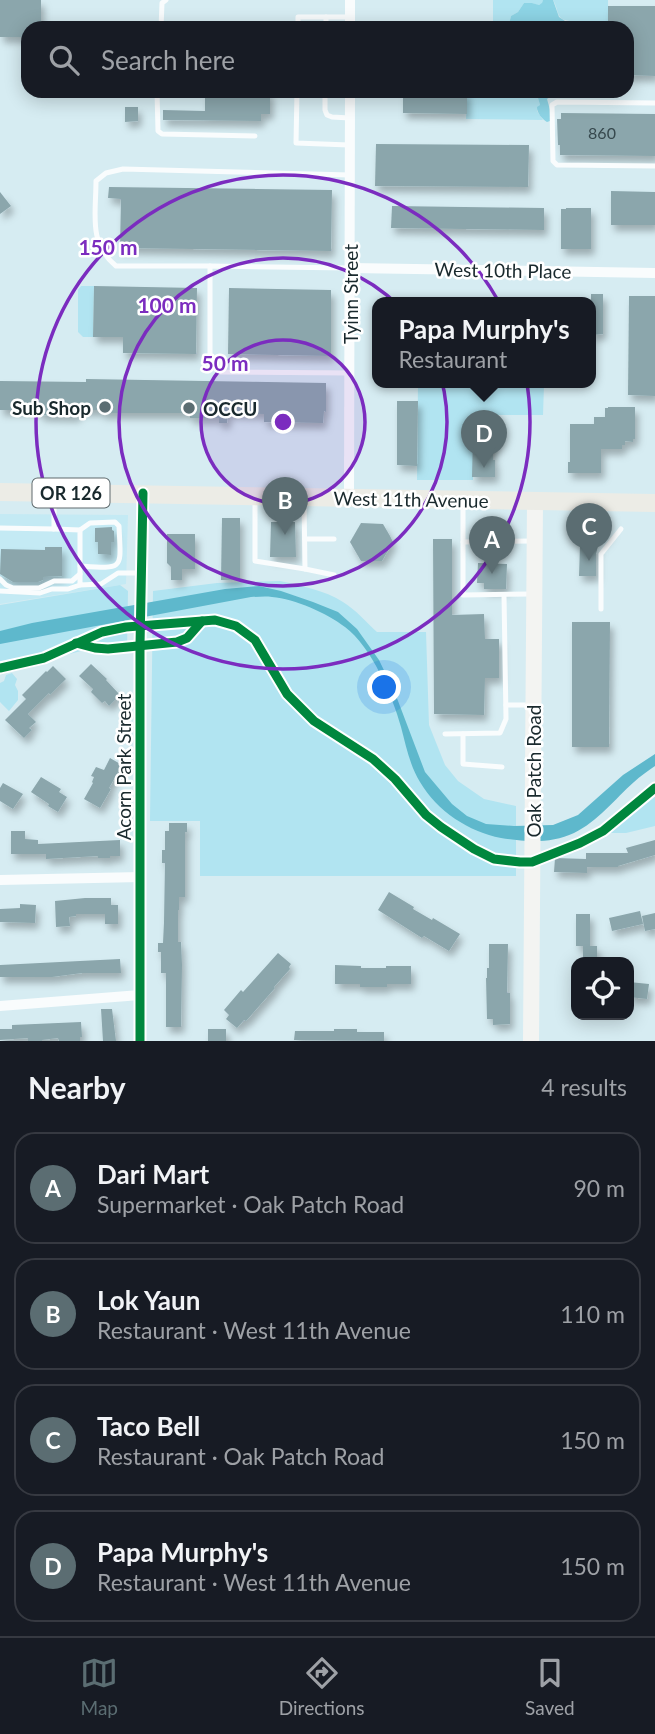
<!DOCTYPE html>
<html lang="en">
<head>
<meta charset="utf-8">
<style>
	:root { --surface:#171b24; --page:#242831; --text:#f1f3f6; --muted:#9ea1a6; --line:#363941; --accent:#5b6d72 }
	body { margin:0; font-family:Lato,sans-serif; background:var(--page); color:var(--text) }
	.controls { position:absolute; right:21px; bottom:21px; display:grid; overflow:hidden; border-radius:14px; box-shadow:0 4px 18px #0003 }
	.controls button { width:63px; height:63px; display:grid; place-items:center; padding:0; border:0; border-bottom:2px solid var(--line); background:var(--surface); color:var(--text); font:35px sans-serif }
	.you { position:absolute; left:385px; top:688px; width:24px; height:24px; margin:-18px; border:5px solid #fff; border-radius:50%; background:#1a73e8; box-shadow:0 0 0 10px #1a73e833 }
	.badge { display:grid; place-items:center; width:46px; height:46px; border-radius:50%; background:var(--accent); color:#fff; font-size:23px; font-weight:700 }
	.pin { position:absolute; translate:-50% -58px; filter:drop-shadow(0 2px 4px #0008) }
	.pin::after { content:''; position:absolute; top:37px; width:24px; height:21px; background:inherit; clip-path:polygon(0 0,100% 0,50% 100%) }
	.popup { position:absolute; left:372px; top:297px; width:224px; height:91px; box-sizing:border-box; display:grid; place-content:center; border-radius:14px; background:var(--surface); filter:drop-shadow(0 2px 5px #0005); font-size:23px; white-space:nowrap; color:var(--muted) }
	.popup b { font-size:26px; color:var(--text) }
	.popup::after { content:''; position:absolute; left:50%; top:100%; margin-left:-14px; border:14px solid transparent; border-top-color:var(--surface) }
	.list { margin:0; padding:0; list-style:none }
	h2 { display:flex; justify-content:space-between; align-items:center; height:91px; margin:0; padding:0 28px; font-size:30px }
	h2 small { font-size:23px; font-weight:400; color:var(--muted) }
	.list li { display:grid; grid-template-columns:46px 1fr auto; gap:21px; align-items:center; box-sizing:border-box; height:112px; margin:0 14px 14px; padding:0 14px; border:2px solid var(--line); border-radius:21px }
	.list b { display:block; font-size:26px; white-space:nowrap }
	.list p { margin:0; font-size:23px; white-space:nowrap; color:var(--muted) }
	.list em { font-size:23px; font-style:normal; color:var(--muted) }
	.icon { flex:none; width:38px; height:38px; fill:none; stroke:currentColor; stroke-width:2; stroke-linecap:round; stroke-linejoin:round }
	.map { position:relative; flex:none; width:655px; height:1041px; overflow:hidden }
	.search { position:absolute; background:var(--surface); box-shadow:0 4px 18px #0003; left:21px; right:21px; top:21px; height:77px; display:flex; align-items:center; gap:18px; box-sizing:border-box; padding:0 24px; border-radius:21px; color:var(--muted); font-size:26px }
	.sheet { height:595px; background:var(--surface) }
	nav { display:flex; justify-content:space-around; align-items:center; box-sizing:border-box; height:98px; border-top:2px solid var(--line); background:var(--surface); font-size:19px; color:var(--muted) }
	nav a { display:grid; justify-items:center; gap:4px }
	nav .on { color:var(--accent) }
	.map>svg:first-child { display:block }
</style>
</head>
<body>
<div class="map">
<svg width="655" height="1041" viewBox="0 0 655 1041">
	<defs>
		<filter id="shadow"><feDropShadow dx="3.5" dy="6" stdDeviation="3.5" flood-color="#0004"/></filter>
	</defs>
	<rect width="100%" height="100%" fill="#d6ecf2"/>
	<path fill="#c4eaf4" d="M0 514 128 515 126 584 0 604Z"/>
	<g fill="#b1e4f1">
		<path d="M493 0H543L542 4 538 5 532 3H524L518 12 511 16 508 28H493Z"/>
		<path d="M553 0H608V28H580L573 21C555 21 560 12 553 0Z"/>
		<path d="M467 91H536L540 105 537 111 543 120 466 119Z"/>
		<path d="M81 286H94L93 337H83L78 332V290Z"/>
		<path d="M418 383 544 385 543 415H473V480H417Z"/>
		<path d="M280 581C302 586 324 590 343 602 356 610 366 622 377 632H426L429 725 445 765 458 781 484 799 516 806V876H200V821H150L153 591 217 583Z"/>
		<path d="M120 585 128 591 127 651 93 654 81 651 54 658 38 664 0 671V605Z"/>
		<path d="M12 673 17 679 15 685 18 691V700L9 711 0 702V683L4 681 6 675Z"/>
		<path d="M655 793V826L626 833H605Z"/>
	</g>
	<g fill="#8dd4e5">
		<path d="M543 0H553L559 17 565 21 577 23 580 28H508L511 16 518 12 524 3H532L539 5 542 3Z"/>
		<path d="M536 91H558L547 99 552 117 550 121 547 122C542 119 537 113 537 107L540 105Z"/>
	</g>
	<path fill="#5eb8cc" d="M259 586 281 591 313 602 338 612 357 629 379 660 395 693 425 772 452 804 467 816 486 824 514 826 553 825 578 815 623 775 655 754V766C648 771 640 776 634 782 615 799 597 822 574 833 551 844 525 842 501 838 469 832 437 811 420 782 410 766 406 746 401 727 393 697 371 646 345 627 327 613 295 599 272 597 265 596 258 597 251 597L0 644V631L32 623 225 589Z"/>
	<g fill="#8ba6ac" filter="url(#shadow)">
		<path d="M0 0H41V28H28V37H0Z"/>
		<path d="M608 6H655V76L627 75V28H608Z"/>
		<path d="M205 91H270V114H261V121L163 120V110L205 111Z"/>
		<path d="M403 91H467V114L403 113Z"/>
		<path d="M125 107H138V121L125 122Z"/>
		<path d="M561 113 655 114V156L560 155V145H558L557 119H561Z"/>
		<path d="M376 144 529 145 528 187 375 186Z"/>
		<path d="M109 187 332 190 331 251 120 248 121 199 108 198Z"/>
		<path d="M611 191 655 192V225H611Z"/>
		<path d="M0 192 11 206 0 214Z"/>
		<path d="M392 206 544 208V230L391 228Z"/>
		<path d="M566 208H591V249H561V209H566Z"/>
		<path d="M94 286 197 288 196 354 123 353V337H93Z"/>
		<path d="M229 288 331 290V356L228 354Z"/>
		<path d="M591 294H603V334L591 335Z"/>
		<path d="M629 296H655V396L628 395Z"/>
		<path d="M86 379 326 383V412L324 411 323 423 264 422V414L228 413 227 423H219V418H190V413H101V410H81L77 411V416L40 415V410H0V381L86 382Z"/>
		<path d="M397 401H418L417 466 397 465Z"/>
		<path d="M608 407H635V439H633V442L625 441V445H622V449H601V473H568V462H570V424H594V417H605V408H608Z"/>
		<path d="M473 434H493V460H495V477H472Z"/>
		<path d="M222 518H240V580H221Z"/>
		<path d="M271 522H295L296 557H270Z"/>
		<path d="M361 523 383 524 390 536 393 542 382 561H361L350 542Z"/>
		<path d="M112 527V530L114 531V542H111V555L98 554V542H95V528Z"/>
		<path d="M167 534H195V569H182V580H171V567L167 563Z"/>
		<path d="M433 539H452V615L484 614 485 639H499V678H485L484 715 434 714Z"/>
		<path d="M580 546H598L596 554V576H579Z"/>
		<path d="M45 547H62V576L43 577V580L38 582H13L0 574 1 549 45 550Z"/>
		<path d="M478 563 507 564 506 589H484V583H477Z"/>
		<path d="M572 622H610L609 747H572Z"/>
		<path d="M91 664 107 679 106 680 120 695 109 706 105 701 102 703 91 692 93 689 79 676Z"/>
		<path d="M53 666 66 679 50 695 49 693 28 714 36 722 29 728 32 730 24 738 5 720 26 699 22 695 46 671 47 672Z"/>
		<path d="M110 758 122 765 109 788 111 789 100 808 84 799 93 783 92 782 94 777 91 776 96 767 104 770Z"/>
		<path d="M41 777 61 789 59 792 67 797 58 812 48 806 49 804 31 792Z"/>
		<path d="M3 783 23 794 13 809 0 801V788Z"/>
		<path d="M169 823H187V832H185V897H179V910H178V942H181L182 965 181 1027H166V973H161V952H158V943H163L164 922 165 863H162V850H165V831H169Z"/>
		<path d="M11 831H25V839L38 840V844L120 840V856H110V858H98V856L46 859V854H11Z"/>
		<path d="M655 840V855L618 866V867H587V873L554 872 555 858 586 859V853H628L626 848Z"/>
		<path d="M389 892 414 907 413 909 432 920 433 918 460 934 449 951 424 936 422 938 378 910Z"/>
		<path d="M85 898H111V905H118V924H105V914H76V916L69 917 70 926 56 927 55 901Z"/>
		<path d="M20 904 36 905 35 923 0 922V909L20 908Z"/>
		<path d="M640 911 643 924 612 931 609 918Z"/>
		<path d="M655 913V929L645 931 642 916Z"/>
		<path d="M576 914H590V946H597V962H583V946H590H576Z"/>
		<path d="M489 944H508L507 993H510V1024L493 1025V1019H487L486 978H487V968H489Z"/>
		<path d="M278 953 291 964 289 967 290 969 274 987 275 988 246 1021 244 1020 237 1028 226 1019 229 1015 224 1010 241 990 243 992Z"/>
		<path d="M120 959 121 973H82L52 977H0V965Z"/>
		<path d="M335 965 361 966V968H386V966H411V984H387V987H360V984H335Z"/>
		<path d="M629 982 649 984 647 999 629 997Z"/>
		<path d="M101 1009H112L116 1041H103Z"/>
		<path d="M81 1022 82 1037H80V1041H59L58 1038 42 1040V1041H28V1038L0 1040V1029H12V1025Z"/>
		<rect x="208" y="1029" width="18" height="12"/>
		<path d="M334 1029H357V1032H384V1041L294 1040 295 1031H334Z"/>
	</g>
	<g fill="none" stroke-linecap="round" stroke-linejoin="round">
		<g stroke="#f9fcfd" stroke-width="5">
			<path d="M161 28 162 3 166 0"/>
			<path d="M298 28V17H350"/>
			<path d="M326 28V17"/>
			<path d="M157 91 158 131 162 134 255 136"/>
			<path d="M297 91 296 143 349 145"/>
			<path d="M325 91V110L327 115 332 117 350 118"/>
			<path d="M655 103 557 102 552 105 553 161 557 165 655 166"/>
			<path d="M210 266H116C88 243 96 214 96 181L106 173 123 169 350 175"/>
			<path d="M454 302V301"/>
			<path d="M350 373 221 372 215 367 210 356V266L350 268"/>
			<path d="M255 499V561L305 569 304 499"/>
			<path d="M463 502V595L532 594"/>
			<path d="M0 528 54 529V496"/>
			<path d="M54 529 80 530V585L101 584 118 573H141"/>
			<path d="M80 530 90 523 115 522 119 526C121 570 125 569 80 566"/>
			<path d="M305 539H334"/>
			<path d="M463 542 533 541"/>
			<path d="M305 569 334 575"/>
			<path d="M0 579 6 585 13 588H39L54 581H72L80 574"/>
			<path d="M0 591 40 593 52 589H68L80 585"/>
			<path d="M601 609V554L621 529"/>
			<path d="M506 705H531"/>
			<path d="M445 734 500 733 506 719 504 595"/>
			<path d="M463 734V764L502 767"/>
		</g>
		<g stroke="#f9fcfd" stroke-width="10">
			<path d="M350 28V0"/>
			<path d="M351 268 655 273"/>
			<path d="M349 498 350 91"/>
			<path d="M0 880 141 877"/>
			<path d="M0 1006 140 995"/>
			<path d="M140 1041V645L143 493"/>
		</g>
		<path stroke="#f3f4f2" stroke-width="16" d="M531 1041 535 501"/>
		<path stroke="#ecece6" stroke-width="18" d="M0 492 655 503"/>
		<g stroke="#fff" stroke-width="13">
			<g id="cycleway">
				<path d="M76 643 95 648 108 649 177 642 187 638 202 621"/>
				<path d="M0 668 44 658 102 632 126 627 215 620 236 626 255 640 287 694 314 721 373 759 395 779 426 815 441 827 474 849 494 859 520 862H532L580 843 603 831 655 788"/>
				<path d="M140 1041V645L143 493"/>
			</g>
		</g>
		<use href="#cycleway" stroke="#00873e" stroke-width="9"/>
	</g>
	<circle cx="283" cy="422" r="82" fill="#7b2cbf" fill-opacity=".12"/>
	<g fill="none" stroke="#7b2cbf" stroke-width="3.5">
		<circle cx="283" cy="422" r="82"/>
		<circle cx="283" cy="422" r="164"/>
		<circle cx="283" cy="422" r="247"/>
	</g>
	<g fill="#5b6d72" stroke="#fff" stroke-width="2.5">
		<circle cx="105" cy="407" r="7"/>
		<circle cx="189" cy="408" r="7"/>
	</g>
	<g text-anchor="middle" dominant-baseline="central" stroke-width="5" stroke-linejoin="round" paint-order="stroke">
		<g font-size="16" fill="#36484d">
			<text x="602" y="132">860</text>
		</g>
		<rect fill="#fff" stroke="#5e696c" stroke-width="2" x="32.5" y="478.5" width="77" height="29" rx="5"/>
		<g font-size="18" font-weight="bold" fill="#19292d">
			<text x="71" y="493">OR 126</text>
		</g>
		<g font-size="19" fill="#19292d" stroke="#fff">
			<text transform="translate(503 270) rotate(1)">West 10th Place</text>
			<text transform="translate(350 294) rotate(-90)">Tyinn Street</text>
			<text transform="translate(411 499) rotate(1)">West 11th Avenue</text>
			<text transform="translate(123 767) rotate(-90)">Acorn Park Street</text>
			<text transform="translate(533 771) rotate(-90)">Oak Patch Road</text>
		</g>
		<g font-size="19" font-weight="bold" fill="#19292d" stroke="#fff" text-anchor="end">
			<text x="91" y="407">Sub Shop</text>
			<text x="203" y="408" text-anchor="start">OCCU</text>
		</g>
	</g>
	<circle cx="283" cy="422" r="10" fill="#7b2cbf" stroke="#fff" stroke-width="3.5"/>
	<g font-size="21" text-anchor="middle" font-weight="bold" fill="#7b2cbf" stroke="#fff" stroke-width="5" stroke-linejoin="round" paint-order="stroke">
		<text x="108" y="255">150 m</text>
		<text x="167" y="313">100 m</text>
		<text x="225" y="371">50 m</text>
	</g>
</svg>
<div class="controls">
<button><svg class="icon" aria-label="locate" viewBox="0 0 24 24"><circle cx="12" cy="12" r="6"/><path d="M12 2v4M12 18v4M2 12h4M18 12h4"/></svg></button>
</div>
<div class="you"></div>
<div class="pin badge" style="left:492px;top:574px">A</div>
<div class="pin badge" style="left:285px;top:535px">B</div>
<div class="pin badge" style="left:589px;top:561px">C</div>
<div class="pin badge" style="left:484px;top:468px">D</div>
<div class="popup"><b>Papa Murphy's</b>Restaurant</div>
<div class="search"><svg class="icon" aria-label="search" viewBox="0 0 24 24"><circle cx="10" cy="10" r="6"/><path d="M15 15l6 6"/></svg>Search here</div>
</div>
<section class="sheet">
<h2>Nearby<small>4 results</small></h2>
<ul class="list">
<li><span class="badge">A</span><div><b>Dari Mart</b><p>Supermarket · Oak Patch Road</p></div><em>90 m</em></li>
<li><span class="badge">B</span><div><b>Lok Yaun</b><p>Restaurant · West 11th Avenue</p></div><em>110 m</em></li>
<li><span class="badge">C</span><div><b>Taco Bell</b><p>Restaurant · Oak Patch Road</p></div><em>150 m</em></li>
<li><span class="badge">D</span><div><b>Papa Murphy's</b><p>Restaurant · West 11th Avenue</p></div><em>150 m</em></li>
</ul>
</section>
<nav>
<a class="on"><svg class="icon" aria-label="map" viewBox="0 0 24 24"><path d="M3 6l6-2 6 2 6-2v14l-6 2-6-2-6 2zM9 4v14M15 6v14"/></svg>Map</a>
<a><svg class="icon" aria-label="directions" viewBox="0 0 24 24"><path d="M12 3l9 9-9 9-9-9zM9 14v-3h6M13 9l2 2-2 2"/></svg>Directions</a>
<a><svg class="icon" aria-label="saved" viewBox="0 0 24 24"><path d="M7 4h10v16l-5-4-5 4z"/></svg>Saved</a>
</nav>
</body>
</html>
